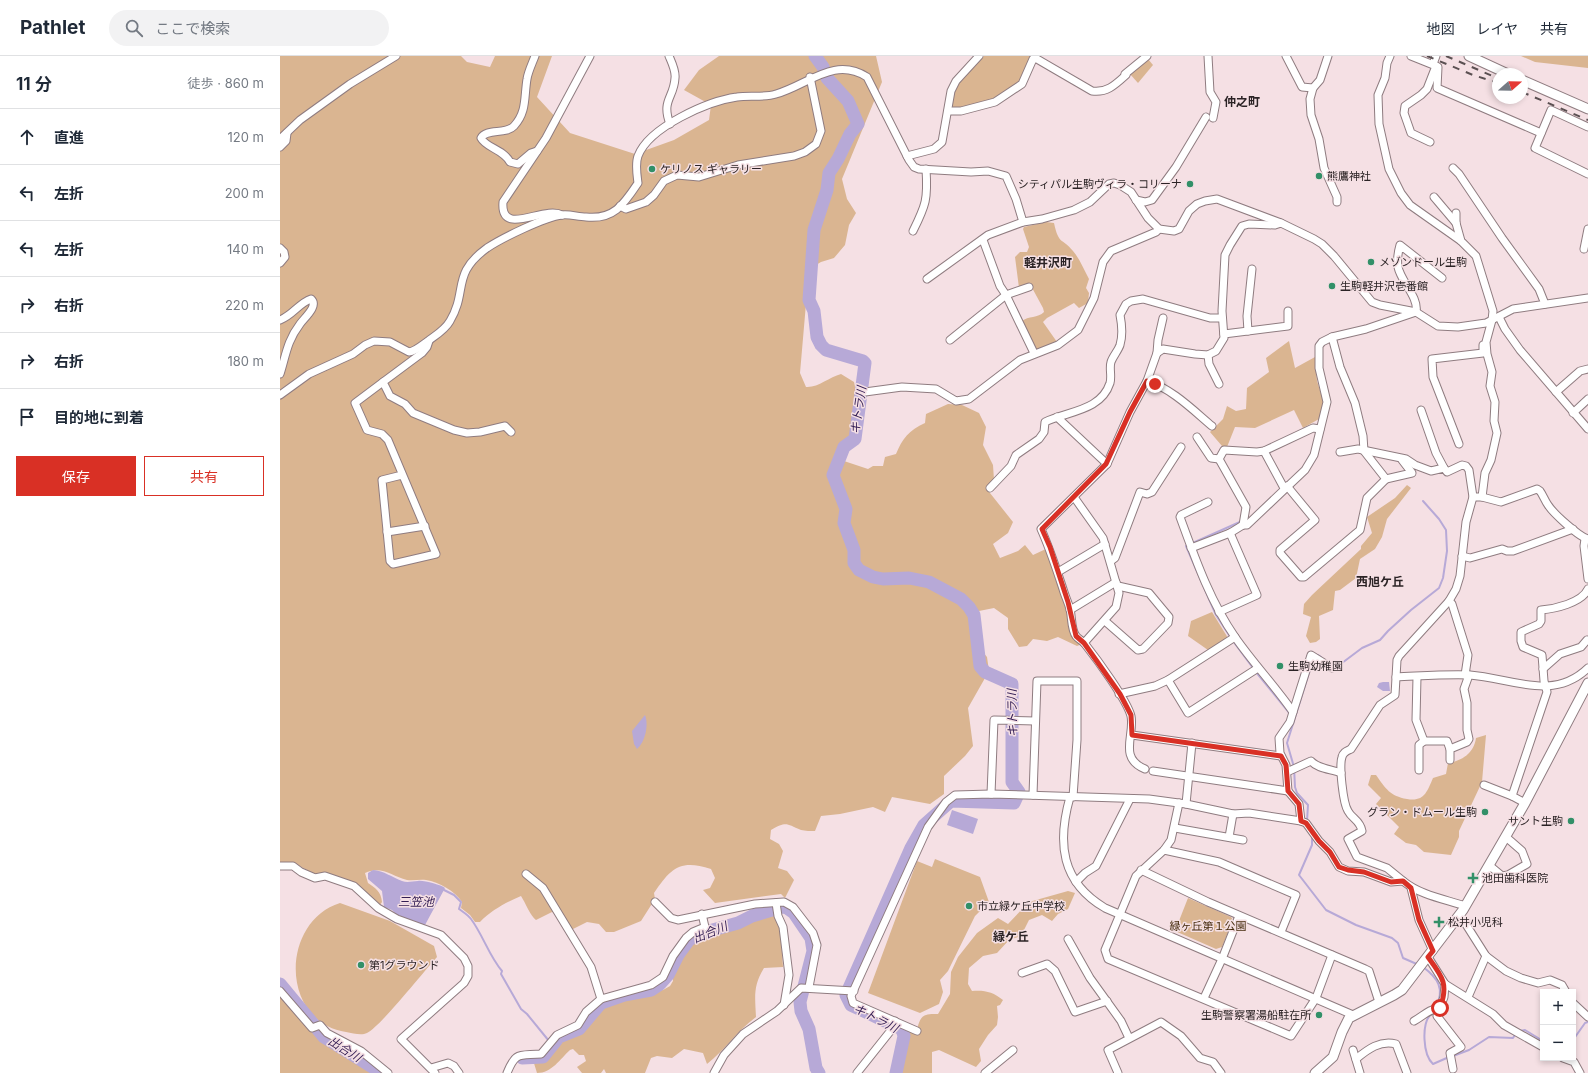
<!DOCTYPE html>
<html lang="ja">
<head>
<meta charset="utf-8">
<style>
	:root { --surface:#fff; --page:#f2f2f3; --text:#1f2937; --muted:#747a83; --line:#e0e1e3; --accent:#d93025 }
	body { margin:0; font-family:Inter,"Noto Sans JP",sans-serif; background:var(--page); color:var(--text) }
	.controls { position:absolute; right:12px; bottom:12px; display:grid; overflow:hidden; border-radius:0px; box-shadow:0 2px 6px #0003 }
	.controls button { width:36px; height:36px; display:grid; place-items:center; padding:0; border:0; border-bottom:1px solid var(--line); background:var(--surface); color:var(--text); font:20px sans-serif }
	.compass { position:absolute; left:1212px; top:12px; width:36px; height:36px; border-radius:50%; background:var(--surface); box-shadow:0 2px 6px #0003; rotate:70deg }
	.stop { position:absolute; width:12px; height:12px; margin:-9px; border:3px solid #d93025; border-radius:50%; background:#fff }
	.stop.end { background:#d93025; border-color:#fff; box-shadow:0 1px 4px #0008 }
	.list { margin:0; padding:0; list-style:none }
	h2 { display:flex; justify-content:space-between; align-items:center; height:52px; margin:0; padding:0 16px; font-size:17px }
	h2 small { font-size:13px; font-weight:400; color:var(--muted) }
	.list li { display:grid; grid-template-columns:26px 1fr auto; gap:12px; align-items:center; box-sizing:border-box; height:56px; padding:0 16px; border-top:1px solid var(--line) }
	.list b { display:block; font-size:15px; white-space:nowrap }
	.list em { font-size:13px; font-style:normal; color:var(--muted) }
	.actions { display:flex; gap:8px; padding:12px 16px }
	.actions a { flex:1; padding:9px 0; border:1px solid var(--accent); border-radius:0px; text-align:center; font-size:14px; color:var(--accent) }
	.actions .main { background:var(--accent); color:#fff }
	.icon { flex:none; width:22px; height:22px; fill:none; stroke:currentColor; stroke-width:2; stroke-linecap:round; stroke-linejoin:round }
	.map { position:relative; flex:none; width:1308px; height:1017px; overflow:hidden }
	header { display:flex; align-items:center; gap:24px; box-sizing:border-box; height:56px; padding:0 20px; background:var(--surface); border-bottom:1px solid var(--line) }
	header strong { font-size:19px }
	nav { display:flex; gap:22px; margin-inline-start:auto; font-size:14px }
	.search { width:280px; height:36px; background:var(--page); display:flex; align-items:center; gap:10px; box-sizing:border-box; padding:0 14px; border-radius:22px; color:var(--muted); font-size:15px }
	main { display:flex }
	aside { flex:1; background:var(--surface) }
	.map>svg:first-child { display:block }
</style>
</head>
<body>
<header>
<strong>Pathlet</strong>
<div class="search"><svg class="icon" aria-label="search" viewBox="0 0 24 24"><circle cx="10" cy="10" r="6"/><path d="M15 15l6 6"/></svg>ここで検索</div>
<nav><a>地図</a><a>レイヤ</a><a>共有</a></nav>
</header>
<main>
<aside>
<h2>11 分<small>徒歩 · 860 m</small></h2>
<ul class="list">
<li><svg class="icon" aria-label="ahead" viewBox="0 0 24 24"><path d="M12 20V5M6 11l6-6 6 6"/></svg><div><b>直進</b></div><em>120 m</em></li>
<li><svg class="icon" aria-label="left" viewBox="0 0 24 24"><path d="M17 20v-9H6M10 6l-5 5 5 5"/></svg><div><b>左折</b></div><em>200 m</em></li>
<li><svg class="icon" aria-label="left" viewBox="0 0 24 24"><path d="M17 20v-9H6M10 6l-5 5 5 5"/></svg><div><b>左折</b></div><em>140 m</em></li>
<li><svg class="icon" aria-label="right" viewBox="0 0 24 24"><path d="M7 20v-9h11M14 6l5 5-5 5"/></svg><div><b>右折</b></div><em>220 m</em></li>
<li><svg class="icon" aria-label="right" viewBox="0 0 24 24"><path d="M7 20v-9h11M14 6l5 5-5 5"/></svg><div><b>右折</b></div><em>180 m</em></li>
<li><svg class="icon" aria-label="arrive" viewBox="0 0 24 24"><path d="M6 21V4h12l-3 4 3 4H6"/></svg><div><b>目的地に到着</b></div></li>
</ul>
<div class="actions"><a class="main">保存</a><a>共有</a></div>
</aside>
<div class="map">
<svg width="1308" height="1017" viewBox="0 0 1308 1017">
	<rect width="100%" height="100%" fill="#f5e0e4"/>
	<g fill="#dab591">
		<path d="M0 0H181L187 6 210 11 215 0H272L257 41 290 77 355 98 394 84 429 64 431 49 404 34 419 14 439 0H596L602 26 562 123 567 143 576 157 569 169 565 189 554 202 541 206 529 213 520 317 526 331C538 332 549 321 561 318L574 326 577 340 573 382 558 395 564 405 588 413 593 410H603L605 401 616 398C622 383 629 374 645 367L646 358 668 348 682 349 699 357 706 371 703 389 713 409 714 424 706 432 733 466 728 477 713 488 720 502 738 495 745 489 753 499 768 492 802 588 797 590 778 581 767 585 753 583 747 590 739 591 728 573V562L714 552 699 555 701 594 707 601 709 615 688 652 693 690 685 700 664 720V738L650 748 612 741 605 756 593 751 560 758 541 760 535 775C531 775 525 775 521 774 506 768 507 765 491 774L490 783 499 788 503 795 498 812 507 815 514 824 505 842 501 838 435 847 423 834 430 832 435 822 431 813C400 803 391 812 374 837L375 843 361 865 334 876H326L319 868 307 866 291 874 282 860 272 856 256 864C251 861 245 846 241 840 225 847 212 854 200 866H195L190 859 181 852 182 846C175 835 159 826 146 824 140 823 133 825 127 824 112 820 101 809 85 817L88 827C95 832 101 835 102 846L100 849 88 839 36 819 14 807H0Z"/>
		<path d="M704 0H750C747 9 745 19 739 26 724 44 698 48 676 53L670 50 673 36 675 35 674 32Z"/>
		<path d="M1241 0H1308V12L1255 6Z"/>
		<path d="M868 3 873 9 858 27 849 17Z"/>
		<path d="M766 166 774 167C779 190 782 181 793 195 800 203 804 214 809 223L806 232 809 237 808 247 799 252 794 247 767 262 763 266 777 286 758 294 755 293 742 265C748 260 758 262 764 256L763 252 750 228 739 232 735 201 740 196H747L749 191 743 173 744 171Z"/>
		<path d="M1009 285 1015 312 1035 301 1037 325 1044 347 1039 363 1023 372 1014 354 975 372 955 371 947 391 942 390 930 376 943 363 947 350 956 355 966 353 967 332 989 316 986 302Z"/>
		<path d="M1127 429 1131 432 1107 463 1102 481 1095 493 1080 503 1076 522 1060 534 1055 535 1053 554 1039 560 1040 583 1036 586 1030 587 1026 580 1031 561 1023 558 1024 548 1032 539 1081 493V490L1092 477 1087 461 1115 442Z"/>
		<path d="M932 556 948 582 928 594 908 580 911 565Z"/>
		<path d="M1206 679 1202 726 1179 775V781L1171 799 1144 796 1136 789 1126 787 1114 778 1119 771 1096 748 1101 742 1088 729 1091 719H1096C1106 733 1110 740 1127 743 1144 746 1147 736 1153 722L1166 718 1168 707C1182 705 1194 697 1196 682Z"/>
		<path d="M655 803 700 821 709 846 695 860 668 915 660 924 663 936 659 948 640 957 588 937 637 805 652 811Z"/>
		<path d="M788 835 795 837 788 853 778 858 772 865 762 859 749 864 741 880 729 884 717 897 703 900 689 912 688 928 692 935C705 934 713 936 723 944L720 949 717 950 718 961 717 969 708 979 699 993 701 1005 696 1011 659 994 652 996V1017H619L628 974 636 978C640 962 640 957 658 958L670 938 671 916 678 901 697 877 718 862 728 868 749 846Z"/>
		<path d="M908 842 951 861 953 864 942 891 936 893 895 875Z"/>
		<path d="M60 847 110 865 154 890 157 901C144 915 101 970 87 977 81 980 73 977 66 976 0 966 0 866 60 847Z"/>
		<path d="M494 855 500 869 503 911 484 912C473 930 475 940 476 961 457 975 445 994 427 1008L423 997 404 993 392 1002 377 1000 371 1002 365 1017H326L324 1013 321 1017H302L297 1011 306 1005 304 999H299L293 993 290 994C280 1003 272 1017 257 1017L253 1004C271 1002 269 991 281 982 288 977 297 978 304 972 312 963 315 953 326 947L374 935 383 934 390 930 393 925 392 917 410 886 421 879 448 872Z"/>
		<path d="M0 940 32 976 37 975 42 982 100 1017H0Z"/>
	</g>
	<g fill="#b7a9d7">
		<path d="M1103 626H1109L1110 635H1103L1097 631 1099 627Z"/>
		<path d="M365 659C369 669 365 686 357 693L354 688 352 675Z"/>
		<path d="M672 754 698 763 693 778 667 769Z"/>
		<path d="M93 814C104 815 112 821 122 825 128 827 132 825 138 825 143 824 161 829 165 832L145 869 117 859 112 854 104 851 102 835 88 823V817Z"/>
	</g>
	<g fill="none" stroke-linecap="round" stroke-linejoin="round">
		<g stroke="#b7a9d7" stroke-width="2">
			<path d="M951 582 936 559 906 490 962 465"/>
			<path d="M953 585 973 612"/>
			<path d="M1051 608 1058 610 1082 592 1100 584 1108 575 1131 554 1159 532 1163 522 1167 495 1166 474 1159 463 1143 445"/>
			<path d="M976 616 1011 659"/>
			<path d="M1027 765 1028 749 1017 737 1015 731 1014 711 1007 687 1033 604 1038 599 1041 601"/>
			<path d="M1032 781V789L1019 819 1046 854 1076 869 1112 882 1118 887 1123 902 1139 909"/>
			<path d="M164 834 174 839 181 846 179 853C183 856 188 859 191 863 203 879 209 900 222 915L221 918 241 953 247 958 269 985"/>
			<path d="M1143 911C1158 922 1165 933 1156 951"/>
			<path d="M1151 958C1141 968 1143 999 1153 1008L1169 1001"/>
			<path d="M1240 975 1245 974 1263 985"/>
			<path d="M1293 984 1305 967 1308 966"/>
			<path d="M1173 1000 1189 994 1209 981 1233 982 1236 977"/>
		</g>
		<g stroke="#b7a9d7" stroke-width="13">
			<path d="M535 0 543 11 547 22 568 45 578 68 570 78 558 103 549 117 547 134 534 174 529 244 534 255 537 281 541 289 546 294 583 305 585 307 575 383 564 391 553 419 566 453 564 467 574 494V507L579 514 593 521 603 523 629 522 649 526 681 543 689 551 694 559 700 610 705 616 732 628V726L739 736 734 747 671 745 644 769 631 792 566 939 571 949 622 973 624 980 616 1017"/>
			<path d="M0 928 44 981 102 1017"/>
			<path d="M242 1002 263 1001 279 981 299 973 321 947 344 939 371 934 380 928 388 919 398 899 409 884 418 878 458 867 472 860 502 851 507 852 514 857 531 882 533 895 520 946 521 955 529 973 536 1012 539 1017"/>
		</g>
		<g stroke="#8f7c80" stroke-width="9">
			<g id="street">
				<path d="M255 0C252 8 248 16 247 23 244 41 247 56 234 70 226 79 206 72 201 82 206 92 223 93 230 106L238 108 251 97 257 95"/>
				<path d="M389 0C392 7 396 15 395 22 394 42 381 44 390 68"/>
				<path d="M928 0 930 36 936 46 933 62"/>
				<path d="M1006 0 1022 31 1033 32 1040 24 1048 0"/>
				<path d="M1110 0 1107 7 1105 22 1098 39 1099 68 1109 113 1121 137 1130 149 1181 185"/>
				<path d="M1131 0 1156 10 1147 33 1141 39 1125 50 1124 57 1131 77 1150 86"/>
				<path d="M1153 8 1156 0"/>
				<path d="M1156 10 1158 11 1157 32 1261 77"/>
				<path d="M845 18 867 0"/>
				<path d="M1033 32 1030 43 1031 59 1039 83 1044 112 1057 141V146"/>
				<path d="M668 55H681L715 46 742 28 753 3H757L812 35C827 37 835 29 846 19"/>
				<path d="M1308 71 1271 54 1255 92 1308 118"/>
				<path d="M0 83 20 64 70 28 116 0"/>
				<path d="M0 91 6 85 7 77"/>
				<path d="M627 100 654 93 662 86 671 35 676 25 699 0"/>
				<path d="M1173 112 1179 118 1222 182 1259 233 1265 248"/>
				<path d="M1154 141 1176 167"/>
				<path d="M856 144 865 146 872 144 896 111 926 61"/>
				<path d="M340 150 346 153 366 146 374 139 384 125 397 119 419 121 458 109 514 100 525 96 536 88 541 75 530 21"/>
				<path d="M1176 157V167L1181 185 1196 200 1213 255 1212 264 1206 286 1207 298 1212 316 1210 330 1215 346 1214 365 1217 377 1211 404 1205 417 1202 441H1193"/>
				<path d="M282 159C264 149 220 182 223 146L266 82 310 0"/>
				<path d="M633 175C646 149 648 143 646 113"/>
				<path d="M703 184 720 230 726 239 754 297"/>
				<path d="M0 192 4 196 5 201 0 207"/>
				<path d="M1304 193 1308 173"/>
				<path d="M647 223 708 179 743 166 762 163 794 154 810 146 829 128 834 127 840 129 851 136 868 162 879 173 894 175 899 173 909 155 917 148 925 145 937 143 1001 167"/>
				<path d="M1219 261 1225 273 1240 294 1308 373"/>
				<path d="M0 264C13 259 19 247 31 243 39 250 24 262 20 268 7 285 6 299 0 318"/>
				<path d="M968 275 967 260 972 213"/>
				<path d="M944 278 1008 270V255"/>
				<path d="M670 284 726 239 749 231"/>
				<path d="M149 285 147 291 142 297 103 326 110 340 125 348 133 357 174 374 187 377 200 376 225 370 231 376"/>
				<path d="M877 297 878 284 883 262"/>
				<path d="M928 299 929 308 939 328"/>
				<path d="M867 325C891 332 913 354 932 370"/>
				<path d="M103 326 75 347 87 374 102 378 108 384 156 498 113 508 110 505 102 424 122 419"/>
				<path d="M585 336 622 331 656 333 676 345 689 343 740 304 778 289 798 274 814 242 823 206 831 195 876 176 879 173"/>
				<path d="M1276 336 1300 315 1308 313"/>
				<path d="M0 339 29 318 73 298 85 289 94 285 110 286 129 296C136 295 142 289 148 285 156 279 165 274 170 265 188 235 171 218 207 192 222 182 265 161 282 159 290 158 298 161 306 161 334 164 344 148 358 127 357 119 355 108 358 100 369 71 428 45 457 41 469 39 484 42 496 38 528 29 554 0 587 21L629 104 634 111 639 113 691 116 708 115 726 120 736 143 743 166"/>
				<path d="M1141 354 1156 397 1164 412"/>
				<path d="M1293 357 1308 343"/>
				<path d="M777 361 827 408"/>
				<path d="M917 381 931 402 939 403"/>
				<path d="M1179 388 1153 321 1152 303 1203 297V289"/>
				<path d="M984 395 1004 432"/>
				<path d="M1060 396 1078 393 1126 403 1135 409 1151 415 1164 412 1167 416 1182 409 1186 410 1189 414 1193 441 1186 466 1180 520 1176 533 1169 545 1119 600 1117 604 1115 639 1100 649 1071 693C1067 695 1063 696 1062 701 1059 710 1063 747 1068 755 1072 763 1080 764 1082 775L1068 783 1077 801 1107 812 1123 825"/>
				<path d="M1106 423 1132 417 1122 404"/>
				<path d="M1007 430 1035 464 1000 494V497L1021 521H1024L1080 474 1087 442 1106 423 1084 395 1083 380 1075 347 1060 311 1052 281"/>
				<path d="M710 432 731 410 736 399 759 383 764 376 765 366C788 355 821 355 830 327 832 320 829 312 831 306 833 300 838 295 840 289 843 279 842 269 840 259L846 248 851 245 863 243 930 262H942"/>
				<path d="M794 441 823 482 839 537 836 551 804 587"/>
				<path d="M1202 441 1221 446 1257 433 1260 435C1263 439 1265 445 1268 449 1273 457 1299 481 1308 483"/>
				<path d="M928 446 901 459 900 461C915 502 930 545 955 581 973 607 995 630 1013 656L1010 666 999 682 1000 697 1006 709 1008 735 1019 748 1021 765 1026 767 1039 785 1050 796 1059 811 1068 815 1084 816 1111 826 1123 825C1140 839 1164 843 1185 850"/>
				<path d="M963 469 966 451 939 403 944 394 977 396 984 395 1033 372 1040 373"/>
				<path d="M107 476 145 470"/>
				<path d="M1305 483 1304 490 1308 523"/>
				<path d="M911 492 950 477 963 469H967L1025 414 1034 399 1047 346 1039 312V290L1042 286 1052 281 1086 273 1136 256C1139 241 1121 226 1118 211 1117 204 1118 196 1120 189L1162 222"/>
				<path d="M1182 500 1190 502 1222 493 1227 495H1233L1293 473"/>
				<path d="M831 505 835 502 860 436 867 438 872 436 901 391"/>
				<path d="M778 516 825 488"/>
				<path d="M1169 545 1172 548 1188 599 1185 619"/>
				<path d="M790 554 836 526"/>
				<path d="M939 556 977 539 950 477"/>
				<path d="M825 565 858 594 863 593 888 567 889 561 869 537 838 530"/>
				<path d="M1263 613 1280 598 1301 591 1307 584"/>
				<path d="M1116 621C1141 620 1166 618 1190 619 1231 622 1273 646 1308 612"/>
				<path d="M1137 621 1136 664 1144 685 1139 689V714"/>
				<path d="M888 624 908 657 978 612"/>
				<path d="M839 638 875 630 888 624 955 581"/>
				<path d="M1013 656 1031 599 1052 612"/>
				<path d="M852 679 1001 700"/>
				<path d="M1144 685H1167L1170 693"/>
				<path d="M1170 704V693L1187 686 1189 683 1187 674V647L1184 633 1189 619"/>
				<path d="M865 713C838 702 855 679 851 660 847 644 816 602 805 588 803 585 798 583 796 580 791 574 792 561 790 553 788 546 785 540 783 533 776 512 770 493 761 473L827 408 850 356 867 325 877 297 883 293 915 298 928 299 936 295 944 282 942 255 945 199 950 189 962 170 969 168 995 169 1001 167 1034 183 1042 188 1054 200 1092 246 1100 249 1136 256 1158 270 1178 271 1206 267 1233 253 1308 242"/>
				<path d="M873 715 1008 735"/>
				<path d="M1007 716 1031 705C1038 713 1051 713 1061 717"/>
				<path d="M1204 729 1232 740"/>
				<path d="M711 738 714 664 755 665"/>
				<path d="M753 739 757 625H797V684L793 741"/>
				<path d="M790 741C777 787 781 826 825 852L1073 959"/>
				<path d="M899 747 891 784 884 794 856 820 825 894 828 903 1011 980 1036 942 1052 899"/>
				<path d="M1245 747 1232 740 1267 636 1264 625 1262 599 1243 591 1241 585V576L1259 568 1261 565V554C1274 553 1302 547 1308 533"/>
				<path d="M906 748 953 758 969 757 1021 765"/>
				<path d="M895 772 963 784"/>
				<path d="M949 781 953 758"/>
				<path d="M884 794 939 806 1016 839 1001 876"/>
				<path d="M0 810H13L21 816 35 822 45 820 74 830 98 852 117 863 161 879 184 902 188 910V920L184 927 121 983 155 1017"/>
				<path d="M1210 810 1222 820 1228 819 1247 808 1242 795 1226 781"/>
				<path d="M861 814 928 846 1085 913 1089 915 1099 946"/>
				<path d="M246 818 263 832 311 911 321 943"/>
				<path d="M796 826 805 817 816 810 850 743"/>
				<path d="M1131 832 1139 864 1153 895"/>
				<path d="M375 846 391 862 398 864 475 848 504 846 513 851 533 877 537 889 529 931"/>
				<path d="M496 847 498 860 503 871 509 919 504 949"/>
				<path d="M1180 859 1206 900 1226 915 1241 922 1258 927 1270 924 1282 929 1286 936"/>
				<path d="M788 883 810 922 841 965 849 982"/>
				<path d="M1148 901 1165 928 1213 958 1224 969 1263 991"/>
				<path d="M742 917 767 908 775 915 795 956 827 945"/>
				<path d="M1165 928 1164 941 1157 960 1181 991 1170 997 1173 1013"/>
				<path d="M0 935 32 972 40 969 47 977 81 995 108 1017"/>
				<path d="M1188 941 1206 900"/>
				<path d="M924 942 942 903 959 860"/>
				<path d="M1293 947 1308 961"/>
				<path d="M1134 965C1145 959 1147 954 1160 952"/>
				<path d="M637 975 573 947 571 940 648 771 666 746 675 739 711 738 869 743 906 748 912 687"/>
				<path d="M1073 994 1080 1017"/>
				<path d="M1283 1002 1294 1006 1300 1017"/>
				<path d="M1076 1003C1088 993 1100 984 1116 988L1127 1017"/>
				<path d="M151 1012 168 1007 174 1010 179 1017"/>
				<path d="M227 1017C236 995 239 1000 261 998L277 979 298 969 306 956 321 943 371 929 383 921 393 900 406 882 413 876 425 871 422 858"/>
				<path d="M434 1017 444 999 463 978 497 955 521 932 574 935"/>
				<path d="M577 1017 612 973 615 965"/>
				<path d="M705 1017 733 994"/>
				<path d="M838 1017 828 994 881 966 901 980 920 1002 933 1006 941 1017"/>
			</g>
		</g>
		<g stroke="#8f7c80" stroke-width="11">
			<g id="secondary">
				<path d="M1189 0 1228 18"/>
				<path d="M1242 24 1308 53"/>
				<path d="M1035 1017 1053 1001 1062 976 1069 962 1114 939 1122 934 1183 854 1245 747 1308 627"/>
			</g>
		</g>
		<use href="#street" stroke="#fff" stroke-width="7"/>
		<use href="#secondary" stroke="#fff" stroke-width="9"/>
		<g stroke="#5b5052" stroke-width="2" stroke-dasharray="7 7" stroke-linecap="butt">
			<path d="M1147 0 1193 19 1218 27"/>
			<path d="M1166 0 1215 21"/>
			<path d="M1242 36 1308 64"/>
		</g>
	</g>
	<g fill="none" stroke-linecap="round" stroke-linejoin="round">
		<path stroke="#d93025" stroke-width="5" d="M875 328 867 325 850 356 826 408 762 473 770 491 788 546 796 580 804 587 840 638 851 659 852 679 1001 700 1006 709 1008 735 1019 748 1021 765 1026 767 1039 785 1050 796 1059 811 1068 814 1084 816 1111 826 1123 825 1131 832 1139 864 1153 895 1148 901C1162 920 1169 928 1160 952"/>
	</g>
	<g fill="#329068" stroke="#f5e0e4" stroke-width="1.5">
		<circle cx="372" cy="113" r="4"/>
		<circle cx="1039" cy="120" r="4"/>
		<circle cx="910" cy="128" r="4"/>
		<circle cx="1091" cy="206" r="4"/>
		<circle cx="1052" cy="230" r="4"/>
		<circle cx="1000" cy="610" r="4"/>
		<circle cx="1205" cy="756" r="4"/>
		<circle cx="1291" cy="765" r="4"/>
		<path d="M1191 816h4v4h4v4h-4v4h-4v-4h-4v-4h4z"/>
		<circle cx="689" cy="850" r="4"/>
		<path d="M1157 860h4v4h4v4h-4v4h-4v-4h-4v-4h4z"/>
		<circle cx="81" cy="909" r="4"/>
		<circle cx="1039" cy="959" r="4"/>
	</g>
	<g text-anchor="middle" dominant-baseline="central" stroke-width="3" stroke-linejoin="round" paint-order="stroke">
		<g font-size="11" fill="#2b2325" stroke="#f5e0e4" text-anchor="start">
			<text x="380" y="113">ケリノス ギャラリー</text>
			<text x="1047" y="120">熊鷹神社</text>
			<text x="902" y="128" text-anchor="end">シティパル生駒ヴィラ・コリーナ</text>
			<text x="1099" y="206">メゾンドール生駒</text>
			<text x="1060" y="230">生駒軽井沢壱番館</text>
			<text x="1008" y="610">生駒幼稚園</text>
			<text x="1197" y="756" text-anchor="end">グラン・ドムール生駒</text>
			<text x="1283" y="765" text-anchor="end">サント生駒</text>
			<text x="1202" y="822">池田歯科医院</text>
			<text x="697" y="850">市立緑ケ丘中学校</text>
			<text x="1168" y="866">松井小児科</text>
			<text x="89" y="909">第1グラウンド</text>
			<text x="1031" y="959" text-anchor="end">生駒警察署湯船駐在所</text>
		</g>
		<g font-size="11" fill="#452b0d" stroke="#f5e0e4">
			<text x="928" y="870">緑ヶ丘第１公園</text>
		</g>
		<g font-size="12" font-weight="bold" fill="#2b2325" stroke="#f5e0e4">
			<text x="962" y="45">仲之町</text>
			<text x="768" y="206">軽井沢町</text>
			<text x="1100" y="525">西旭ケ丘</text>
			<text x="731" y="880">緑ケ丘</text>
		</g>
		<g font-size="12" font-style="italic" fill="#331d54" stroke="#f5e0e4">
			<text transform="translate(578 354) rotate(-82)">キトラ川</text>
			<text transform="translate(732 657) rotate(-91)">キトラ川</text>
			<text x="136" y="845">三笠池</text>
			<text transform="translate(430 876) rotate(-22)">出合川</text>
			<text transform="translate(596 962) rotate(27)">キトラ川</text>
			<text transform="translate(65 993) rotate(32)">出合川</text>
		</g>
	</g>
</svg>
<div class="controls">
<button>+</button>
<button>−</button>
</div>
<svg class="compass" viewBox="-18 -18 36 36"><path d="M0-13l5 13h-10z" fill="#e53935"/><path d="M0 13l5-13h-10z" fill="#747a83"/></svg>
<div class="stop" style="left:1160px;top:952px"></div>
<div class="stop end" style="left:875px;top:328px"></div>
</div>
</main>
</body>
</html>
